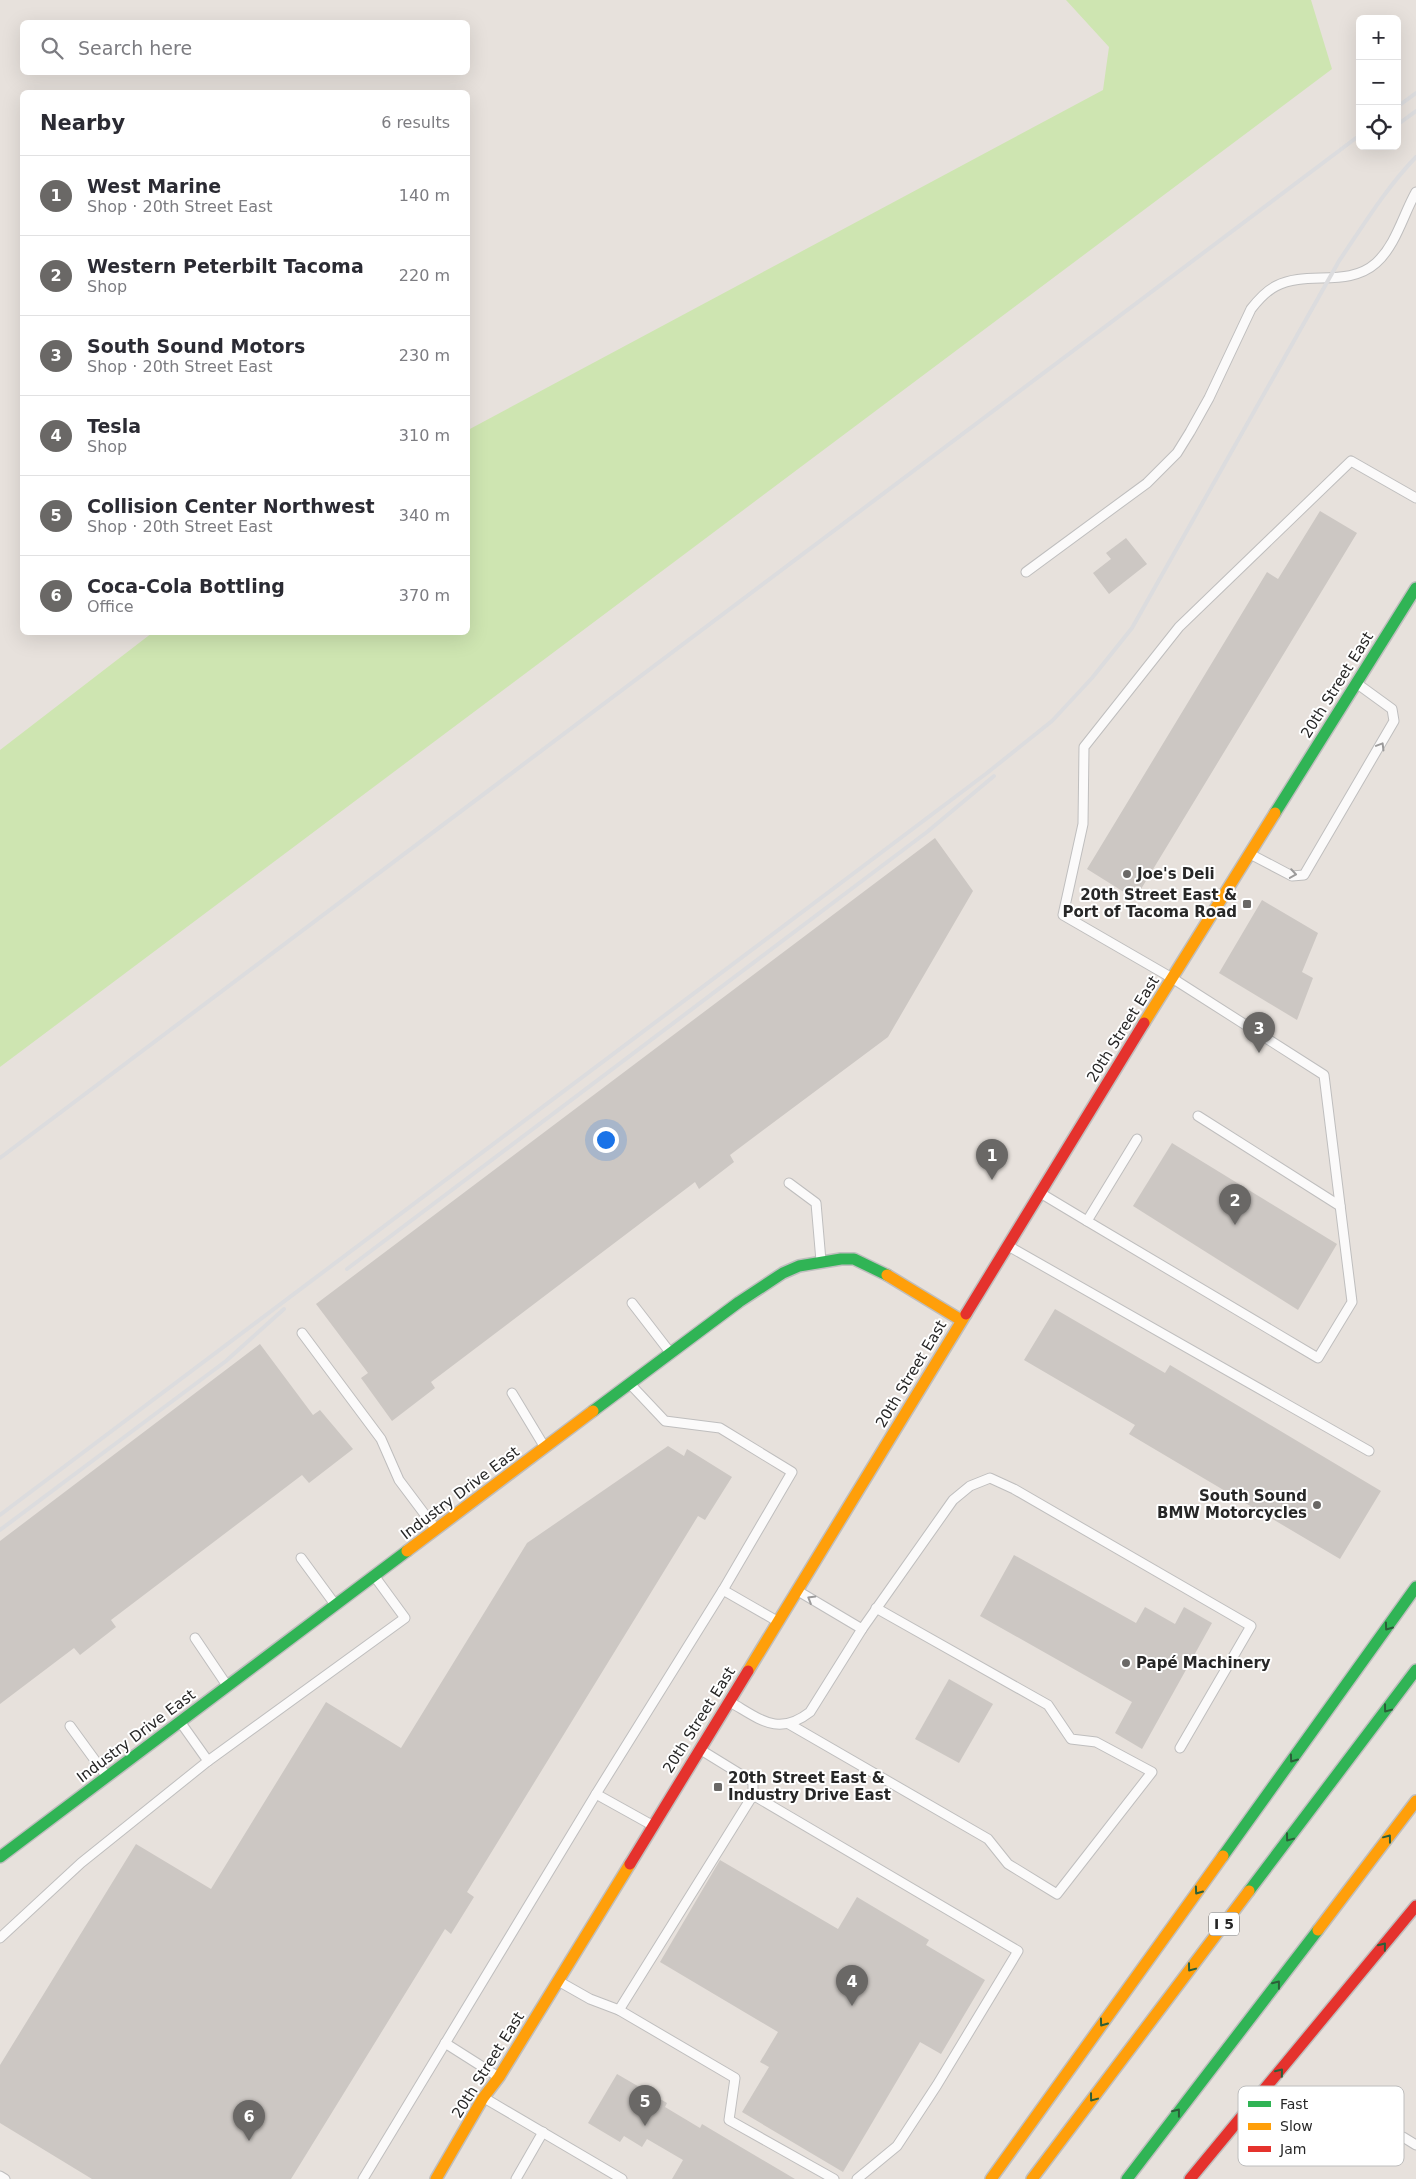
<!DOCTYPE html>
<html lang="en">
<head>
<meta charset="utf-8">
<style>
	:root { --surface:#fff; --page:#f7f7f7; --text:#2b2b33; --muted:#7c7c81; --line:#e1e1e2; --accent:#6a6866 }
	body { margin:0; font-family:"DejaVu Sans",sans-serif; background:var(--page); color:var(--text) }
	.controls { position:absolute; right:15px; top:15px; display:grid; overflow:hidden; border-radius:8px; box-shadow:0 5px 20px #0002 }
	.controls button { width:45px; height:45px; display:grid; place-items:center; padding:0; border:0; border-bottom:1px solid var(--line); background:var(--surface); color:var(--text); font:25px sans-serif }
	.you { position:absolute; left:605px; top:1139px; width:18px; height:18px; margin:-12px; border:4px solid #fff; border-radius:50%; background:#1a73e8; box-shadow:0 0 0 8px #1a73e833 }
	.badge { display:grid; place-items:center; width:32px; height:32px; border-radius:50%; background:var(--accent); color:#fff; font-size:16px; font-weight:700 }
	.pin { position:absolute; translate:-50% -41px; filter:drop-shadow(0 1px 2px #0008) }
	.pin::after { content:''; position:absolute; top:26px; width:18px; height:15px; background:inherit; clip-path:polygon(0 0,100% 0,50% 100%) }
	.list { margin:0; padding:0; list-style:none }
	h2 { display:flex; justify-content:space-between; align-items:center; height:65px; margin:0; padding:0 20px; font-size:21px }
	h2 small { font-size:16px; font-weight:400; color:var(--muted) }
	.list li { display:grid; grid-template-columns:32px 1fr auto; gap:15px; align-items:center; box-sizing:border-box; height:80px; padding:0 20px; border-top:1px solid var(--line) }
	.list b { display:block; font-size:19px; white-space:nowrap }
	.list p { margin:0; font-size:16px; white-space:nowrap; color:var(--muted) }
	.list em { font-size:16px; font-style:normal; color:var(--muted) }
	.icon { flex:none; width:28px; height:28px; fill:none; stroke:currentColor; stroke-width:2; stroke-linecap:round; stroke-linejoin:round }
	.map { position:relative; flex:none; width:1416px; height:2179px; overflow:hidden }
	.search { position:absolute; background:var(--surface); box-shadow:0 5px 20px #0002; left:20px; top:20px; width:450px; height:55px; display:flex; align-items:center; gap:12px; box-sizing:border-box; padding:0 18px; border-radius:8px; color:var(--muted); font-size:19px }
	.panel { position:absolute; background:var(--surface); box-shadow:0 5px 20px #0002; left:20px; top:90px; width:450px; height:545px; border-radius:8px }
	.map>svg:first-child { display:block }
</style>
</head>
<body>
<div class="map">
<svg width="1416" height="2179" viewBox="0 0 1416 2179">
	<rect width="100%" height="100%" fill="#e7e1dc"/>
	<path fill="#cee5b1" d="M1066 0H1311L1332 69 0 1067V750L152 633 468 632V430L1103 90 1109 47Z"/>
	<g fill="#ccc7c3">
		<path d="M1320 511 1357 533 1135 899 1087 869 1267 572 1278 579Z"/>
		<path d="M1126 538 1147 564 1109 594 1093 573 1111 559 1106 553Z"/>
		<path d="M935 838 973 891 888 1037 730 1155 734 1162 699 1189 695 1182 431 1382 435 1388 392 1421 361 1378 368 1373 316 1304Z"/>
		<path d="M1262 900 1318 933 1302 972 1313 978 1297 1020 1219 973Z"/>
		<path d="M1172 1143 1337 1244 1298 1310 1133 1206Z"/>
		<path d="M1055 1309 1165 1373 1170 1365 1381 1491 1340 1559 1129 1434 1135 1425 1024 1360Z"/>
		<path d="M260 1344 313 1415 320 1410 353 1449 309 1483 302 1475 111 1620 116 1627 80 1655 74 1648 0 1704V1541Z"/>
		<path d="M668 1446 684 1456 687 1449 732 1477 705 1520 698 1516 467 1892 474 1897 451 1934 445 1929 291 2179H92L0 2123V2065L136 1844 211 1889 326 1702 401 1748 527 1543Z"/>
		<path d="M1014 1555 1136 1623 1145 1607 1175 1624 1184 1607 1212 1623 1142 1749 1115 1733 1132 1702 980 1616Z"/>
		<path d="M949 1679 993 1704 959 1763 915 1739Z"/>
		<path d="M720 1860 838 1929 857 1897 929 1940 926 1945 985 1980 941 2054 920 2042 843 2172 742 2112 769 2067 760 2062 778 2032 660 1962Z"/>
		<path d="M617 2074 667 2103 665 2107 700 2128 702 2124 795 2179H672L683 2160 647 2139 642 2147 624 2136 620 2142 588 2123Z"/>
	</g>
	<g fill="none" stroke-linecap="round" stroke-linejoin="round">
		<g stroke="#bfbebe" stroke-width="11">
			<g id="lane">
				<path d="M1026 572 1147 483 1177 453 1190 432 1209 398 1251 309C1258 300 1266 291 1276 286 1307 270 1348 288 1376 263 1396 245 1403 215 1416 192"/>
				<path d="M1252 855 1292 876 1304 875 1394 721 1392 709 1359 685"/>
				<path d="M1198 1116 1340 1206"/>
				<path d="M789 1183 816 1203 821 1261"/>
				<path d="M1042 1194 1087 1221 1137 1139"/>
				<path d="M1087 1221 1318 1358 1352 1302 1324 1075 1172 978 1063 915 1083 824 1084 747 1179 627 1351 461 1416 498"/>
				<path d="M1010 1247 1369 1451"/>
				<path d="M632 1303 669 1351"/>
				<path d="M302 1333 381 1439 399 1480 435 1528"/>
				<path d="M512 1393 544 1446"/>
				<path d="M301 1558 334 1603"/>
				<path d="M723 1590 777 1621"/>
				<path d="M798 1591 862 1629 953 1500 970 1486 990 1478 1014 1489 1251 1626 1180 1748"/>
				<path d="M195 1638 226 1684"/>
				<path d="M730 1702C760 1719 778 1737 810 1712L862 1629"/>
				<path d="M789 1724 988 1839 1008 1864 1057 1894 1152 1772 1096 1742 1071 1739 1048 1705 876 1608"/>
				<path d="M70 1726 105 1774"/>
				<path d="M208 1761 405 1618 375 1577"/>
				<path d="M596 1794 650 1824"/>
				<path d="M753 1795 1018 1951 937 2085 897 2146 857 2179"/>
				<path d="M0 1938 81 1863 208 1761 181 1723"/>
				<path d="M560 1982 590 1999 619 2010 735 2078 729 2120 834 2179"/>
				<path d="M619 2010 753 1795V1782L701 1750"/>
				<path d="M445 2043 497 2076"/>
				<path d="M486 2099 622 2179"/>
				<path d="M1403 2137 1416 2145"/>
				<path d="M0 2176 5 2179"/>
				<path d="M363 2179 596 1794 723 1590 792 1472 720 1428 665 1421 632 1386"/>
				<path d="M516 2179 543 2132"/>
			</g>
		</g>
		<g stroke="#bfbebe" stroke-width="14">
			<g id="fast">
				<path d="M1275 813 1416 588"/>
				<path d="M593 1411 739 1302 783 1273 799 1266 841 1259H854L887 1275"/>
				<path d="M1223 1856 1416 1587"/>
				<path d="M0 1857 407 1551"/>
				<path d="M1249 1891 1416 1670"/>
				<path d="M1127 2179 1318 1930"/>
			</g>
		</g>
		<g stroke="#bfbebe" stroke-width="14">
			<g id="slow">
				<path d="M1144 1023 1275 813"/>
				<path d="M887 1275 961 1320"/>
				<path d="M407 1551 593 1411"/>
				<path d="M748 1671 966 1314"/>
				<path d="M1318 1930 1416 1801"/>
				<path d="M436 2179 483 2098 499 2077 630 1864"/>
				<path d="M991 2179 1223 1856"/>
				<path d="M1032 2179 1249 1891"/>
			</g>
		</g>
		<g stroke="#bfbebe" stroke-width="14">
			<g id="jam">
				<path d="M966 1314 1144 1023"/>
				<path d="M630 1864 748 1671"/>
				<path d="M1190 2179 1416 1906"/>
			</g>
		</g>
		<use href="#lane" stroke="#fbfafa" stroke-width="9"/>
		<use href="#fast" stroke="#30b455" stroke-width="11"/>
		<use href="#slow" stroke="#ff9f0a" stroke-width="11"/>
		<use href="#jam" stroke="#e5322d" stroke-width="11"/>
		<g stroke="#dcdcde" stroke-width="4">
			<path d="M1397 107 1416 93"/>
			<path d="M1397 125 1416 111"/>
			<path d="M0 1158 1360 135"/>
			<path d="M347 1269 927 832 994 776"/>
			<path d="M0 1515 987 773 1052 721 1092 678 1132 628 1339 261C1363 226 1386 188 1416 157"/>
			<path d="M0 1530 226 1361 284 1309"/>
		</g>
	</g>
	<defs><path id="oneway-chevron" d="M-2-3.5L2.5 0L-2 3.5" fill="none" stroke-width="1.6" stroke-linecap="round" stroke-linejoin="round" transform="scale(1.25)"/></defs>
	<g stroke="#9c9b9b">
		<use href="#oneway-chevron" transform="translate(1381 746) rotate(-59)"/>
		<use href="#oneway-chevron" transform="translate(1293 874) rotate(9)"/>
		<use href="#oneway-chevron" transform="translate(811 1599) rotate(-149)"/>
	</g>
	<g stroke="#2b5f39">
		<use href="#oneway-chevron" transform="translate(1388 1627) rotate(126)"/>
		<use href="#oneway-chevron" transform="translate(1387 1709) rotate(127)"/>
		<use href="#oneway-chevron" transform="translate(1293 1759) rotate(126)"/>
		<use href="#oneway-chevron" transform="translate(1289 1838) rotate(127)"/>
		<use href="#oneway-chevron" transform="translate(1388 1838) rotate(-53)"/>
		<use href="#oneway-chevron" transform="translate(1198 1891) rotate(126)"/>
		<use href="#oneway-chevron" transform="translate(1383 1946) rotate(-51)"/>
		<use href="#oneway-chevron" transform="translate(1191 1968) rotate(127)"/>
		<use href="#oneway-chevron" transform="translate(1277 1984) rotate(-52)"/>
		<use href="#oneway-chevron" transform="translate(1103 2023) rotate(126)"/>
		<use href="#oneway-chevron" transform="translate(1280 2072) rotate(-51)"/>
		<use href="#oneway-chevron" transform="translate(1093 2098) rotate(127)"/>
		<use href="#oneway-chevron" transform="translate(1177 2112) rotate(-52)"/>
	</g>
	<g fill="#6a6866" stroke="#fff" stroke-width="2">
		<circle cx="1127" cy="874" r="5"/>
		<rect x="1242" y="899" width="10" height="10" rx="2.5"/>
		<circle cx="1317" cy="1505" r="5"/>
		<circle cx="1126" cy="1663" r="5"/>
		<rect x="713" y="1782" width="10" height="10" rx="2.5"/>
	</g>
	<g text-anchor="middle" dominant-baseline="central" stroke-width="4" stroke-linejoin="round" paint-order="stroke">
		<rect fill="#fff" stroke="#686868" stroke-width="1" x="1209" y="1912.5" width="30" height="23" rx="4"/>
		<g font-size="14" font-weight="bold" fill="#272727">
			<text x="1224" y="1924">I 5</text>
		</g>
		<g font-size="15" fill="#272727" stroke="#fff">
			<text transform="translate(1337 685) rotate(-58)">20th Street East</text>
			<text transform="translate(1123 1029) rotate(-58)">20th Street East</text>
			<text transform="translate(911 1374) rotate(-59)">20th Street East</text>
			<text transform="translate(460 1493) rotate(-37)">Industry Drive East</text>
			<text transform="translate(699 1720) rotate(-58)">20th Street East</text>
			<text transform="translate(136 1736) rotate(-37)">Industry Drive East</text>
			<text transform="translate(488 2065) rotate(-58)">20th Street East</text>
		</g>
		<g font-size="15" font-weight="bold" fill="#272727" stroke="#fff" text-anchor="start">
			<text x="1137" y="874">Joe's Deli</text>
			<text x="1237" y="895" text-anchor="end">20th Street East &amp;<tspan x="1237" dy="17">Port of Tacoma Road</tspan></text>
			<text x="1307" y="1496" text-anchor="end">South Sound<tspan x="1307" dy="17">BMW Motorcycles</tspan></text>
			<text x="1136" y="1663">Papé Machinery</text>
			<text x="728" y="1778">20th Street East &amp;<tspan x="728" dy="17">Industry Drive East</tspan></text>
		</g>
	</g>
	<rect x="1238" y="2086" width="166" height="80" rx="8" fill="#fff" stroke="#bebebe" stroke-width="1"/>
	<rect x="1248" y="2101" width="23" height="6" fill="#30b455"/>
	<rect x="1248" y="2123" width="23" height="7" fill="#ff9f0a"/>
	<rect x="1248" y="2146" width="23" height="6" fill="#e5322d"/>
	<g font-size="14" fill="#272727">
		<text x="1280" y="2109">Fast</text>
		<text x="1280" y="2131">Slow</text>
		<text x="1280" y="2154">Jam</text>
	</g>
</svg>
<div class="controls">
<button>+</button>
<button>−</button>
<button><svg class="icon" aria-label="locate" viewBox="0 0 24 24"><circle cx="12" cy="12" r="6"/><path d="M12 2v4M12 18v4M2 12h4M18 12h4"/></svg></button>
</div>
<div class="you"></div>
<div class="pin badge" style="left:992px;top:1180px">1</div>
<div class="pin badge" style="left:1235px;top:1225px">2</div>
<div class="pin badge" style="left:1259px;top:1053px">3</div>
<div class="pin badge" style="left:852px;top:2006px">4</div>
<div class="pin badge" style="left:645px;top:2126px">5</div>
<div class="pin badge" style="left:249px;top:2141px">6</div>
<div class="search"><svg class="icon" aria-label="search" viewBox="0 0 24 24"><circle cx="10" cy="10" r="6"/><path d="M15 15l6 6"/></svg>Search here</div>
<section class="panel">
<h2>Nearby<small>6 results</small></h2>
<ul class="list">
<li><span class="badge">1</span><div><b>West Marine</b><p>Shop · 20th Street East</p></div><em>140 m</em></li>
<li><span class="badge">2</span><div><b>Western Peterbilt Tacoma</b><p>Shop</p></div><em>220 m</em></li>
<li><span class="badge">3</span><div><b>South Sound Motors</b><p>Shop · 20th Street East</p></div><em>230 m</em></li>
<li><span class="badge">4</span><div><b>Tesla</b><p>Shop</p></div><em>310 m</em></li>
<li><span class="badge">5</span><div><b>Collision Center Northwest</b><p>Shop · 20th Street East</p></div><em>340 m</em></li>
<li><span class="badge">6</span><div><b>Coca-Cola Bottling</b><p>Office</p></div><em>370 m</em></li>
</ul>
</section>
</div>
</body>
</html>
